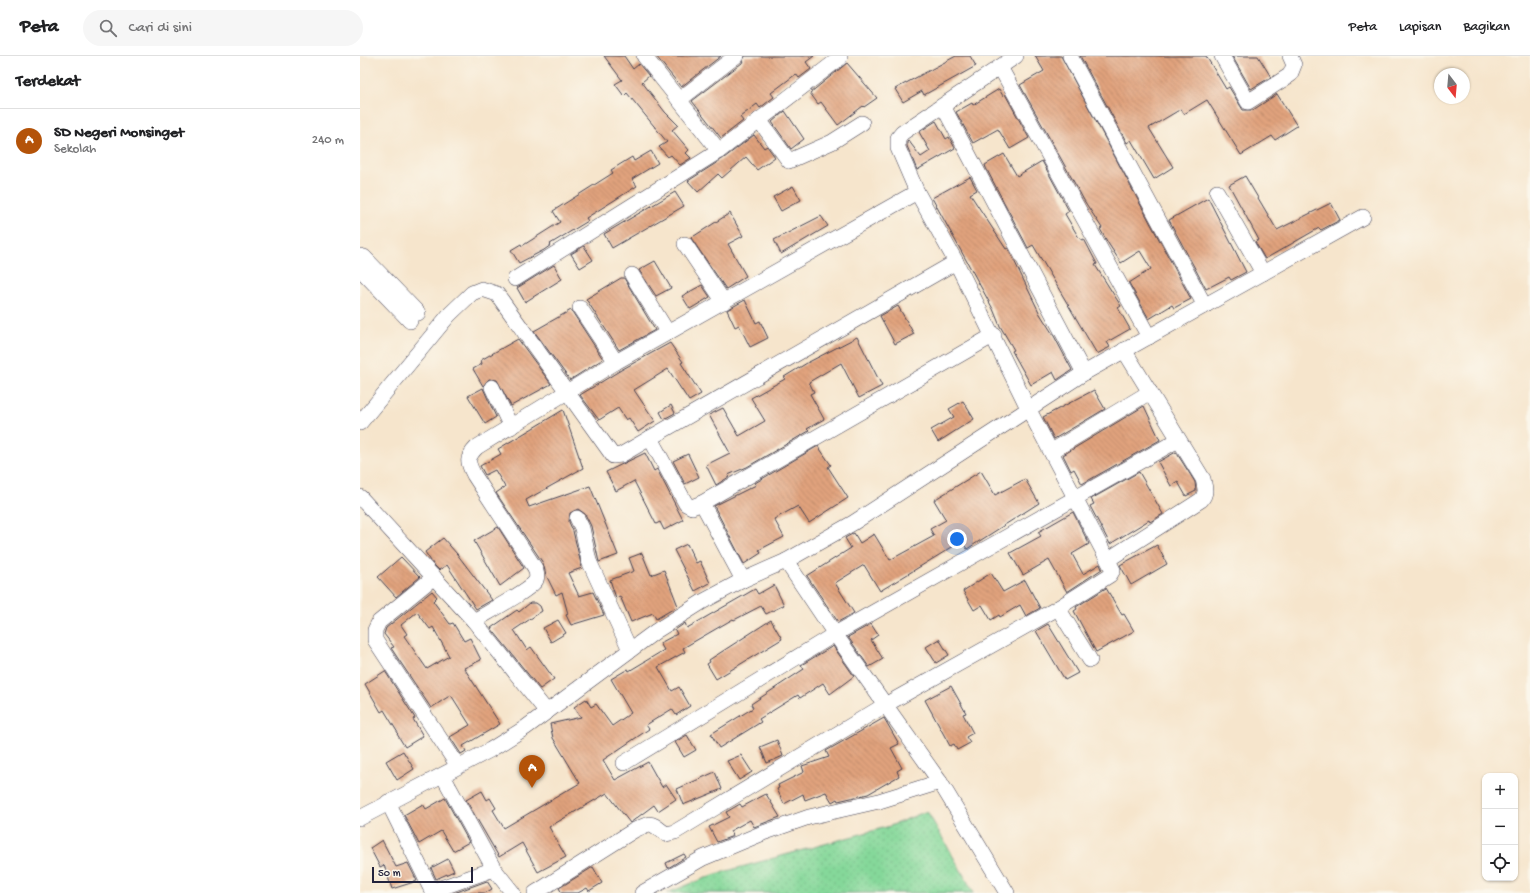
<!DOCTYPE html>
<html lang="id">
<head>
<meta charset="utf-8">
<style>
	:root { --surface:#fff; --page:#f6f6f6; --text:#202124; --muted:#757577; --line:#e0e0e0; --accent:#b45309 }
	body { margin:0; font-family:"Gochi Hand",sans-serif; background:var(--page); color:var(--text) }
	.controls { position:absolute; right:12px; bottom:12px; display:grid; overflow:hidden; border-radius:8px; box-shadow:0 1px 3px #0004 }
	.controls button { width:36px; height:36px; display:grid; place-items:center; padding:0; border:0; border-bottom:1px solid var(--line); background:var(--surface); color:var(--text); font:20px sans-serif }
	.compass { position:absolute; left:1074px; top:12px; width:36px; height:36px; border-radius:50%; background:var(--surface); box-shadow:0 1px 3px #0004; rotate:164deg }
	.scale { position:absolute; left:12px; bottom:10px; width:101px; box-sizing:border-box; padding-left:4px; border:2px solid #22223b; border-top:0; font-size:11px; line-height:14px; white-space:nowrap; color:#22223b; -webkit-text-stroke:3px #fbf7ec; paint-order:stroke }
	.you { position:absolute; left:597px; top:483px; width:14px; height:14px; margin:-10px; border:3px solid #fff; border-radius:50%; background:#1a73e8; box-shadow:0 0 0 6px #1a73e833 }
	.badge { display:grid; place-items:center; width:26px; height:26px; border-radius:50%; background:var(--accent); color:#fff; font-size:13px; font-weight:700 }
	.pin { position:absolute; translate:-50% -33px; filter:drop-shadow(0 1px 2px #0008) }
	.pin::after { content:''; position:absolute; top:21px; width:14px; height:12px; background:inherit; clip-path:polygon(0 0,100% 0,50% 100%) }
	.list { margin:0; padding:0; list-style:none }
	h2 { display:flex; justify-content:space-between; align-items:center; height:52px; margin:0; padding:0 16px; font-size:17px }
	h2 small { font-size:13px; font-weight:400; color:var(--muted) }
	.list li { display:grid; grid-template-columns:26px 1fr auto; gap:12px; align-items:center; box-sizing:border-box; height:64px; padding:0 16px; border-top:1px solid var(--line) }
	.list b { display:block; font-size:15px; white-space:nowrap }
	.list p { margin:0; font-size:13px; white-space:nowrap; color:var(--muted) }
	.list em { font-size:13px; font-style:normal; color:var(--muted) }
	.icon { flex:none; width:22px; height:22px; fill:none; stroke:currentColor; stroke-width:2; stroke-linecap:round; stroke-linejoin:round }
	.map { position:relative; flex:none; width:1170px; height:837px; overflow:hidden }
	header { display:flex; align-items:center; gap:24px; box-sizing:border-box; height:56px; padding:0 20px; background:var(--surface); border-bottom:1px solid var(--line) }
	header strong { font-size:19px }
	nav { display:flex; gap:22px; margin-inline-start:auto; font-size:14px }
	.search { width:280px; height:36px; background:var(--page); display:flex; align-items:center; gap:10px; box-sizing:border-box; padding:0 14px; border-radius:22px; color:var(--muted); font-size:15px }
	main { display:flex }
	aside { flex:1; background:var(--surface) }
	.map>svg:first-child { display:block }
</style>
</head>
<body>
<header>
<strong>Peta</strong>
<div class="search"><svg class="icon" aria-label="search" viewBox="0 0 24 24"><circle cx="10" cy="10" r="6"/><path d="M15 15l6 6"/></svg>Cari di sini</div>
<nav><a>Peta</a><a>Lapisan</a><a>Bagikan</a></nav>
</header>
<main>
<aside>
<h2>Terdekat<small></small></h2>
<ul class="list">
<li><span class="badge">A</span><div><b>SD Negeri Monsinget</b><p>Sekolah</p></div><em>240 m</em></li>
</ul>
</aside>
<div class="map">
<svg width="1170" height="837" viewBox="0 0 1170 837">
	<defs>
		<pattern id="grass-dots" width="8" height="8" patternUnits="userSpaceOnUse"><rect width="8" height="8" fill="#85d89a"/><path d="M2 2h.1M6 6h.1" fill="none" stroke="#73b986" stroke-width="1.8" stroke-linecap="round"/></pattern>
		<pattern id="building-back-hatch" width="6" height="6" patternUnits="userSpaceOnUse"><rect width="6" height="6" fill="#e1a37d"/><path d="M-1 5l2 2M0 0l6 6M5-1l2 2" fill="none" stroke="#b68468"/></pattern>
	</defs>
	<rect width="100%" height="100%" fill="#fbf7ec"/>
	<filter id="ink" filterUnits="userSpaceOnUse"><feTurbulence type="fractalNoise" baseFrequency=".025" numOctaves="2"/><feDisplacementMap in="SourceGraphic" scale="8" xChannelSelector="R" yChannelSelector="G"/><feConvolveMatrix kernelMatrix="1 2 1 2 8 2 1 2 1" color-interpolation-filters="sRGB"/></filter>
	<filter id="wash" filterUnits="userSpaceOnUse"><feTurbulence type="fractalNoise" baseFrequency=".012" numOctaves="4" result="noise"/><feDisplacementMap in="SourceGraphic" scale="16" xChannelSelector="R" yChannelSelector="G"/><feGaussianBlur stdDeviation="0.9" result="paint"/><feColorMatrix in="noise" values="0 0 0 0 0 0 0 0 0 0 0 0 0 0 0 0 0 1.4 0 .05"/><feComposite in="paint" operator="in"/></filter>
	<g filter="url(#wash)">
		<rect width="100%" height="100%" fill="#f6e5cc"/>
		<path fill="url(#grass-dots)" stroke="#547d6a" d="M567 755 614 837H307L356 818 530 770Z"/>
		<g id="blocks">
			<g fill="url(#building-back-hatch)" fill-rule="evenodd">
				<path d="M244 0H264L273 13 279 8 289 20 282 26 305 56 318 69 312 74 329 94 326 97 331 102 320 109 311 99 308 101 299 91 307 86 267 37 264 40 255 28 262 24Z"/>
				<path d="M296 0H361L321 31Z"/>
				<path d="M385 0H454L446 6 451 13 439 22 436 18 411 37 414 41 400 52 397 48 380 61 383 65 361 82 332 45 382 7Z"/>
				<path d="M596 0H610L616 10 564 39 562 35 543 46 535 33Z"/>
				<path d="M675 0H701L831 243 814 252 812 249 789 263 769 227 791 213 780 195 761 207 748 187 740 173 742 172 725 146 660 29 684 15Z"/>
				<path d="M720 0H846L866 33 869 31 883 54H893L917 38 937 70 915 84 912 80 881 99 847 44 824 58 821 53 789 72 813 111 794 123 771 84 767 87Z"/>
				<path d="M872 0H898L911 21 891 33Z"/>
				<path d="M487 7 517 42 504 51 503 50 478 69 461 46 458 48 450 37Z"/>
				<path d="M639 33 643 40 645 38 669 82 650 93 638 73 613 87 596 56 612 47 613 49Z"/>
				<path d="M425 55 444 83 431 93 412 66Z"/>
				<path d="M576 65 586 83 589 81 595 92 557 114 547 90V85L548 84 561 101 570 95 559 76Z"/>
				<path d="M394 79 404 92 407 90 415 101 397 114 386 101 362 122 358 118 338 136 328 125 364 102Z"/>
				<path d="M291 95 298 107 272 123 277 130 226 162 228 165 190 188 191 189 184 194 159 207 151 194 161 188 162 190 200 166 193 155 253 117 251 114 272 101 274 105Z"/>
				<path d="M644 98 657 120 682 105 709 155 705 158 719 182 722 184 724 183 737 208 735 209 761 250 758 252 770 273 747 286 750 291 737 298 673 189 668 192 626 112 625 109Z"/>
				<path d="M885 120 917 174 971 147 980 164 961 174 959 172 905 203 895 186 899 184 869 129Z"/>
				<path d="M610 121 617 134 610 138 646 193 648 192 680 258 694 280 712 314 697 324 693 316 671 329 652 295 654 294 640 270 633 253 572 142Z"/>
				<path d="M433 130 441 144 421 155 413 141Z"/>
				<path d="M315 136 324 150 252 192 244 178Z"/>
				<path d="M848 142 886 216 871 224 869 221 846 233 809 164Z"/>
				<path d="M370 157 383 180 368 188 386 220 366 233 331 182Z"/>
				<path d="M461 160 468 170 421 198 414 184Z"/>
				<path d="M224 190 233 204 220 212 211 198Z"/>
				<path d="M295 205 311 232 296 240 279 214Z"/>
				<path d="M194 209 202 223 165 246 157 232Z"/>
				<path d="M261 222H264L295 274 259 294 226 243Z"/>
				<path d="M342 229 350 241 330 253 322 240Z"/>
				<path d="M385 244 396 267 400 265 408 282 390 291 379 269 375 271 367 254Z"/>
				<path d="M538 250 554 278 535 288 520 260Z"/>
				<path d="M211 254 243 303 210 324 174 275Z"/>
				<path d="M497 281 522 330 499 342 481 307 449 326 454 336 450 338 464 363 447 373 449 375 387 411 368 419 369 421 356 429 346 409 370 397 349 359 363 352 379 380 405 365 391 342 425 323 424 321 447 307Z"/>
				<path d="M158 283 191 328 151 350 137 324 129 323 123 330 113 313 122 308 121 304Z"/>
				<path d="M310 287 323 306 321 307 341 338 329 345 308 313 274 334 295 365 278 376 269 362 266 364 258 352 239 364 220 339 261 314Z"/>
				<path d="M123 332 136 361 125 368 108 340Z"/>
				<path d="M734 334 745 353 694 383 683 361Z"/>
				<path d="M603 345 614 363 578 386 571 374 594 361 589 353Z"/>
				<path d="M311 349 315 357 304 363 300 356Z"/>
				<path d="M784 350 800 384 722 428 714 413 711 415 703 399Z"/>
				<path d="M203 354 223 412 166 444 169 451 230 430 258 499 239 506 231 470 225 458 218 453 210 457 209 466 213 475 222 512 208 517 219 540 233 536 244 559 211 569 206 559 208 558 202 536 196 539 186 519 183 507 136 437 145 431 135 414 125 419 120 410 141 398 138 393Z"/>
				<path d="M458 390 471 409 468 411 488 442 449 467 438 450 414 463 424 481 399 494 401 497 384 508 354 450 396 429 395 427Z"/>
				<path d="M816 396 835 426 836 435 826 440 818 426 811 430 798 406Z"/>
				<path d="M285 397 294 415 297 413 323 464 304 474 300 466 296 468 274 425 256 435 246 416Z"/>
				<path d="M328 398 339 421 325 428 313 405Z"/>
				<path d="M621 415 635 439 665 423 679 447 607 493 602 485 520 535 504 509 475 527 494 557 478 566 447 520 491 492 485 482 494 477 500 487 514 478 530 504 574 480 570 473 586 464 574 444Z"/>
				<path d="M779 416 803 458 790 466 789 464 750 488 730 450 734 448 731 443Z"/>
				<path d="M713 456 729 488 712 498 723 518 740 508 742 513 707 536 689 504 663 519 650 497 681 480 678 476Z"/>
				<path d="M138 471 164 512 140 530 114 485Z"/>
				<path d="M83 482 97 498 132 544 116 553 87 509 79 514 73 508 65 496Z"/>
				<path d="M327 488 336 507 340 505 350 527 335 535 314 494Z"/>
				<path d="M797 489 807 508 771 529 760 509Z"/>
				<path d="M282 497 291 519 304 514 318 550 296 563 293 557 271 566 260 540 256 542 250 524 274 515 269 502Z"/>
				<path d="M41 501 60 521 36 541 18 521Z"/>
				<path d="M631 517 643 536 665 524 680 552 666 560 660 549 640 561 639 559 631 564 622 549 614 554 603 535Z"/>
				<path d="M414 529 424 549 406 558 401 550 374 564 373 563 323 592 325 596 298 611 312 635 319 631 330 650 316 659 312 653 286 669 289 673 243 704 255 724 288 706 302 731 306 728 316 743 298 755 294 749 270 767 247 737 189 771 206 801 178 816 162 787 139 801 106 744 122 735 127 744 130 742 136 752 133 754 144 772 220 727 193 682 190 668 221 661 214 651 226 643 231 651 236 648 252 670 271 657 251 623 268 613 269 615 304 594 300 587 317 578 315 574 325 567 327 572 395 533 398 538Z"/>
				<path d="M746 532 762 559 764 558 774 575 736 596 714 555 717 553 716 551Z"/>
				<path d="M72 535 77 541 73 545 90 568 93 567 104 585 110 582 121 604 104 612 140 668 103 690 106 695 101 698 90 681 110 669 91 639 71 652 31 592 34 591 24 578 26 572ZM57 556 70 573 73 571 89 600 67 613 44 580 47 578 41 569Z"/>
				<path d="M170 547H176L180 550 182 555 154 574 167 594 171 591 194 623 180 633 131 572 157 554 159 556Z"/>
				<path d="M198 564 206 577 191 586 183 572Z"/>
				<path d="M411 564 422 583 356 623 347 608 350 606 349 604Z"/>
				<path d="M511 568 518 579 511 584 523 603 509 611 488 581Z"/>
				<path d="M688 568 718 617 705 624 676 575Z"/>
				<path d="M579 583 589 599 576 607 566 591Z"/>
				<path d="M473 590 494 620 470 638 463 627 440 642 438 639 399 663 401 666 359 692 351 678 393 652 391 648 444 613 441 609Z"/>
				<path d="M25 615 55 662 53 663 63 680 45 691 37 678 38 677 24 654 21 656 5 628Z"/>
				<path d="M591 630 606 657 603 658 613 677 606 681 610 687 597 694 594 688 590 690 565 644Z"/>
				<path d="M524 662 539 688 531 692 542 712 537 715 539 720 508 738 478 745 477 743 472 746 466 736 445 744 443 738 424 748 417 733 419 732 418 729 444 716 442 710 469 701 466 695Z"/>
				<path d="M327 679 336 694 324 701 315 686Z"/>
				<path d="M417 684 423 700 407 707 400 691Z"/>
				<path d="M43 695 54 713 37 724 26 705Z"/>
				<path d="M381 699 392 716 379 724 367 705Z"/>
				<path d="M355 716 362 733 323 749 317 733Z"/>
				<path d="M406 738 420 761 394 771 390 764 370 775 373 780 357 786 349 771 369 761 366 756 368 755 380 748 382 751Z"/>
				<path d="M85 742 109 786 93 795 81 775 59 788 44 759 63 748 66 753Z"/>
				<path d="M22 784 36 811 48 807 57 825 32 833 24 809 20 811 10 792Z"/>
				<path d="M324 798 326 801 308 812 306 807Z"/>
				<path d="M88 803 94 815 76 823 71 812Z"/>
				<path d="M233 811 242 827 229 835 227 832 218 837H202L199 832Z"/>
				<path d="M127 825 132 833 125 837H94Z"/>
			</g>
		</g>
	</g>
	<g filter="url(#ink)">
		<use href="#blocks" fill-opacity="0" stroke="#423f51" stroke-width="1"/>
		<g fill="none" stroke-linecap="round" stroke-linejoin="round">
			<g stroke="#423f51" stroke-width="16">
				<g id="minor">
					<path d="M284 0 319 44 376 0"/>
					<path d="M710 0 845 250"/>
					<path d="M862 0 888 46 930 19 934 9 930 0"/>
					<path d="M640 11 789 281"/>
					<path d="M319 44 359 95"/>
					<path d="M583 50 724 317"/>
					<path d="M399 64 429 105 472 86 502 67"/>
					<path d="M557 136 538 92V82L542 77 656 0"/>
					<path d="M857 136 903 217"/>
					<path d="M325 188 364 246"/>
					<path d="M0 200 4 201 58 257"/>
					<path d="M0 213 50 265"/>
					<path d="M272 219 308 277"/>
					<path d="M155 223 359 95 480 2"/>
					<path d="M220 252 256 306"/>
					<path d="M132 331 151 371"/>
					<path d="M0 367 89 259 112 237 122 233 137 238 253 400 261 399 290 382 326 448 332 451 342 447 383 524"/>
					<path d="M290 382 596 206"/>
					<path d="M692 395 790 336"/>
					<path d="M0 441 114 565 187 656"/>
					<path d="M342 447 634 279"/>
					<path d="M217 462 222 472 229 505 270 594"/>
					<path d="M749 503 841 444C847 437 845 432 843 423L764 294"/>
					<path d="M426 505 475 578 580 726 647 837"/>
					<path d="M74 521 19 566 15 574V584L98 710"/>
					<path d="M698 552 730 604"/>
					<path d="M114 565C125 558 172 533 176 524 178 519 176 516 175 512L114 419C107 406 106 402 117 391L256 306 557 136 596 206 669 354 753 514 750 519 698 552 525 649 315 776 306 778C289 766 293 765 273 775L175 837"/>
					<path d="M264 707 475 578 818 384"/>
					<path d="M83 720 134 813 153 837"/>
					<path d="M28 746 72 835 134 813"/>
					<path d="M0 762 130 694 165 672 296 575 342 546 383 524 426 505 493 467 724 317 1003 161"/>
					<path d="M282 837 343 802 403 777 449 761 519 745 580 726"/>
				</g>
			</g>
			<use href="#minor" stroke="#fff" stroke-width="15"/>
		</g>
	</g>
</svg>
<div class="controls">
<button>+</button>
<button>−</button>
<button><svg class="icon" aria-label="locate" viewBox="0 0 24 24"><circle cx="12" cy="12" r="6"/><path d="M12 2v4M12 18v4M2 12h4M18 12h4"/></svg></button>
</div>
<svg class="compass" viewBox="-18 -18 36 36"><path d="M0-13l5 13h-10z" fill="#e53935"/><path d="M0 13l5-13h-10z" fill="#757577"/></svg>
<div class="scale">50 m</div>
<div class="you"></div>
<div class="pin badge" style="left:172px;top:732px">A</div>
</div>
</main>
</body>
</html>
